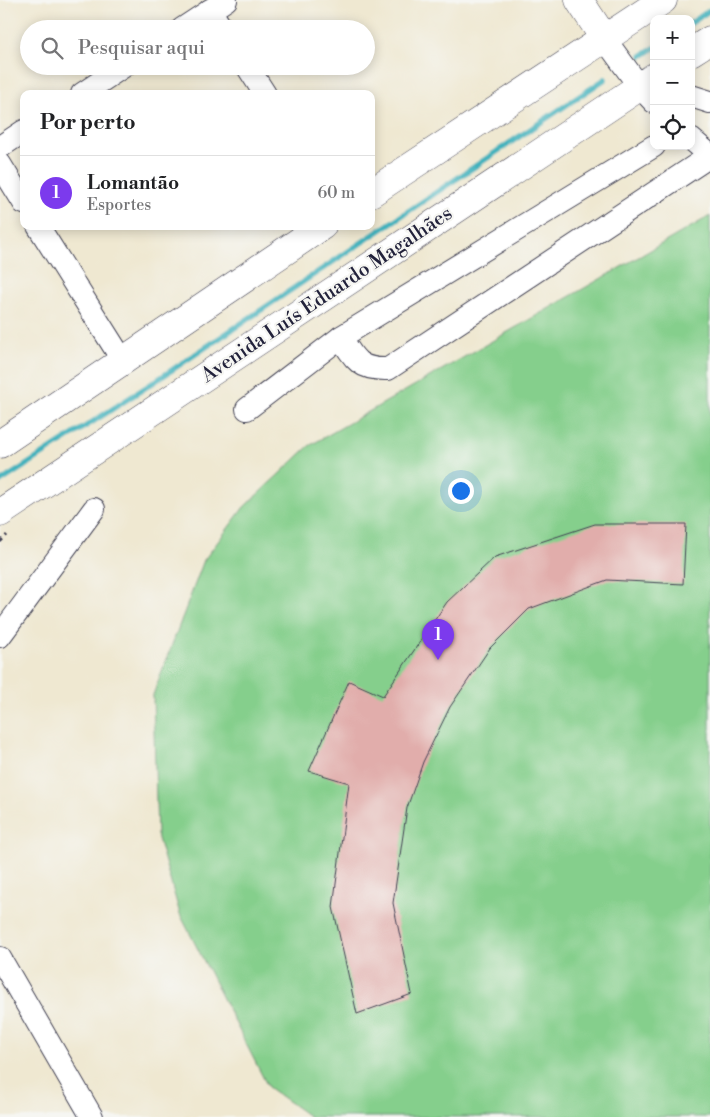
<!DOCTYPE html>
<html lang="pt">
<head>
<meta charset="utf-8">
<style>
	:root { --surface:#fff; --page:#f2f2f2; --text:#202124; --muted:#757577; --line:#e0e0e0; --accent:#7c3aed }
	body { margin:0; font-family:"Libre Bodoni",serif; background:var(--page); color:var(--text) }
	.controls { position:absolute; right:15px; top:15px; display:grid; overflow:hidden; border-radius:10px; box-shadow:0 2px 12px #0003 }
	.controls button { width:45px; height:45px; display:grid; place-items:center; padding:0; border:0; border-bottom:1px solid var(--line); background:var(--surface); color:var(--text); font:25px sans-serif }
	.you { position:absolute; left:460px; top:490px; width:18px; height:18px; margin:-12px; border:4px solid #fff; border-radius:50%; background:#1a73e8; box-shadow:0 0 0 8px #1a73e833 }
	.badge { display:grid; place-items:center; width:32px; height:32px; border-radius:50%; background:var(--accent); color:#fff; font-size:16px; font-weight:700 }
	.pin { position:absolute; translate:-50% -41px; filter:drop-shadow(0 1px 2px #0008) }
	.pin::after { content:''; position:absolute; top:26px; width:18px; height:15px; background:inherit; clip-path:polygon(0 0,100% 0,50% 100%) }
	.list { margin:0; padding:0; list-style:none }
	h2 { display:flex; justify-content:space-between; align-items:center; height:65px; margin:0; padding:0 20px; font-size:21px }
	h2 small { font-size:16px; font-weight:400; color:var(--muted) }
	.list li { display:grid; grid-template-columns:32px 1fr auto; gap:15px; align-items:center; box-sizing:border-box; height:75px; padding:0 20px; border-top:1px solid var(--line) }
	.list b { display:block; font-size:19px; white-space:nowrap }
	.list p { margin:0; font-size:16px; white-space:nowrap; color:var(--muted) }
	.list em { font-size:16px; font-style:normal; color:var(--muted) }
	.icon { flex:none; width:28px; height:28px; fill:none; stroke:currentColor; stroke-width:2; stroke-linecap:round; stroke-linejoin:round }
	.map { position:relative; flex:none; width:710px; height:1117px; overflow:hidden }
	.search { position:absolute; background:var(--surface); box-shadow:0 2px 12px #0003; left:20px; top:20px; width:355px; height:55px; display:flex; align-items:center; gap:12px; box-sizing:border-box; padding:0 18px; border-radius:28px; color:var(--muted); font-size:19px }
	.panel { position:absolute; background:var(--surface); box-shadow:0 2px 12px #0003; left:20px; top:90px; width:355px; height:140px; border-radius:10px }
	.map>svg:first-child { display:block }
</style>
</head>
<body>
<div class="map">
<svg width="710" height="1117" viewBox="0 0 710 1117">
	<rect width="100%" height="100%" fill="#f6f6f2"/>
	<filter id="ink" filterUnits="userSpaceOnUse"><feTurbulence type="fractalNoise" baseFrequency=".02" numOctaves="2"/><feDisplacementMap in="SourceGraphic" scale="10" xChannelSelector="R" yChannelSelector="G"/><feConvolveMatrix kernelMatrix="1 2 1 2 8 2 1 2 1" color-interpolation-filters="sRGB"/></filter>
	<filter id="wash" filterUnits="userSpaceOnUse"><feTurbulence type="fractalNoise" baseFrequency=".0096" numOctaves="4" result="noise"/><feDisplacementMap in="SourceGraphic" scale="20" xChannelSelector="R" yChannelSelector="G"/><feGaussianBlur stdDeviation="1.12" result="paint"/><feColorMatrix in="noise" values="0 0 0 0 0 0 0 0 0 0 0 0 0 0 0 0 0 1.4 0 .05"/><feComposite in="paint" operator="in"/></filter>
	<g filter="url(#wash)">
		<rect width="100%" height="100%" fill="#efe8d1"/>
		<path fill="#85cf8c" stroke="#547864" d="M710 216V1117H310L268 1087 180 914 157 835 153 695 204 560 244 507 309 446Z"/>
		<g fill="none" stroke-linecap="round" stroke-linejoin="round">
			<g stroke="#43b2bd" stroke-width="5.5">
				<path d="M691 23 710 10"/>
				<path d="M642 56 654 48"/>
				<path d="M0 482 154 382 605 79"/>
			</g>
		</g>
		<g id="blocks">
			<path fill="#e1adab" d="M595 524H686L683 584 607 580 529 609 490 648 450 707 423 762 407 808 393 903 412 994 357 1014 333 907 349 783 309 771 349 681 383 696 447 602 495 557Z"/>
		</g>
	</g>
	<g filter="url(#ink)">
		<use href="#blocks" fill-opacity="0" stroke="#414052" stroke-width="1"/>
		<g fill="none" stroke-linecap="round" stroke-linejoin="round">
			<g stroke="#414052" stroke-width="24">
				<g id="minor">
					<path d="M210 10 222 29"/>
					<path d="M182 29 226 0"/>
					<path d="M604 38 639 86 654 102"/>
					<path d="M247 66 265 94"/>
					<path d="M82 94 124 66"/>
					<path d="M691 96 710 102"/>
					<path d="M691 139 710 155"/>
					<path d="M0 147 24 131"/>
					<path d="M0 164 24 203"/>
					<path d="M38 226 123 361"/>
					<path d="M341 337C354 360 360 370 388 369L710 156"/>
					<path d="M247 409 341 337 654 146"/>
					<path d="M0 636 94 509"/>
					<path d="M0 958 92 1117"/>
				</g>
			</g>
			<g stroke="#414052" stroke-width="29">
				<g id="major">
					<path d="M579 0 604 38"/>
					<path d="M691 52 710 40"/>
					<path d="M371 193 663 0"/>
					<path d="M0 444 322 226"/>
					<path d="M0 513 654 77"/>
				</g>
			</g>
			<path stroke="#414052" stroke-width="3" stroke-dasharray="4 4" stroke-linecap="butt" d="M0 542 7 535"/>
			<use href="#minor" stroke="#fff" stroke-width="22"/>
			<use href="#major" stroke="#fff" stroke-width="28"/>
		</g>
	</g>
	<g text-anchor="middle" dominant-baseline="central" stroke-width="4.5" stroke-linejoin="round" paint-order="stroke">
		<g font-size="20" fill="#22223b" stroke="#f6f6f2">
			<text transform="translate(327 295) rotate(-34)">Avenida Luís Eduardo Magalhães</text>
		</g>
	</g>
</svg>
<div class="controls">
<button>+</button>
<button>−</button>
<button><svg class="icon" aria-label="locate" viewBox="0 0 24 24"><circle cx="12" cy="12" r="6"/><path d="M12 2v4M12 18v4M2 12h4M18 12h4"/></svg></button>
</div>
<div class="you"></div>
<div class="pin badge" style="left:438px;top:660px">1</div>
<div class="search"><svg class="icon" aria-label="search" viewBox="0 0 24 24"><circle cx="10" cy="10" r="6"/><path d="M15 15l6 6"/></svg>Pesquisar aqui</div>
<section class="panel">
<h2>Por perto<small></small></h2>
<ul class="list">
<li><span class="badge">1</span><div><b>Lomantão</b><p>Esportes</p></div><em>60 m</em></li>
</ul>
</section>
</div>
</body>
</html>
